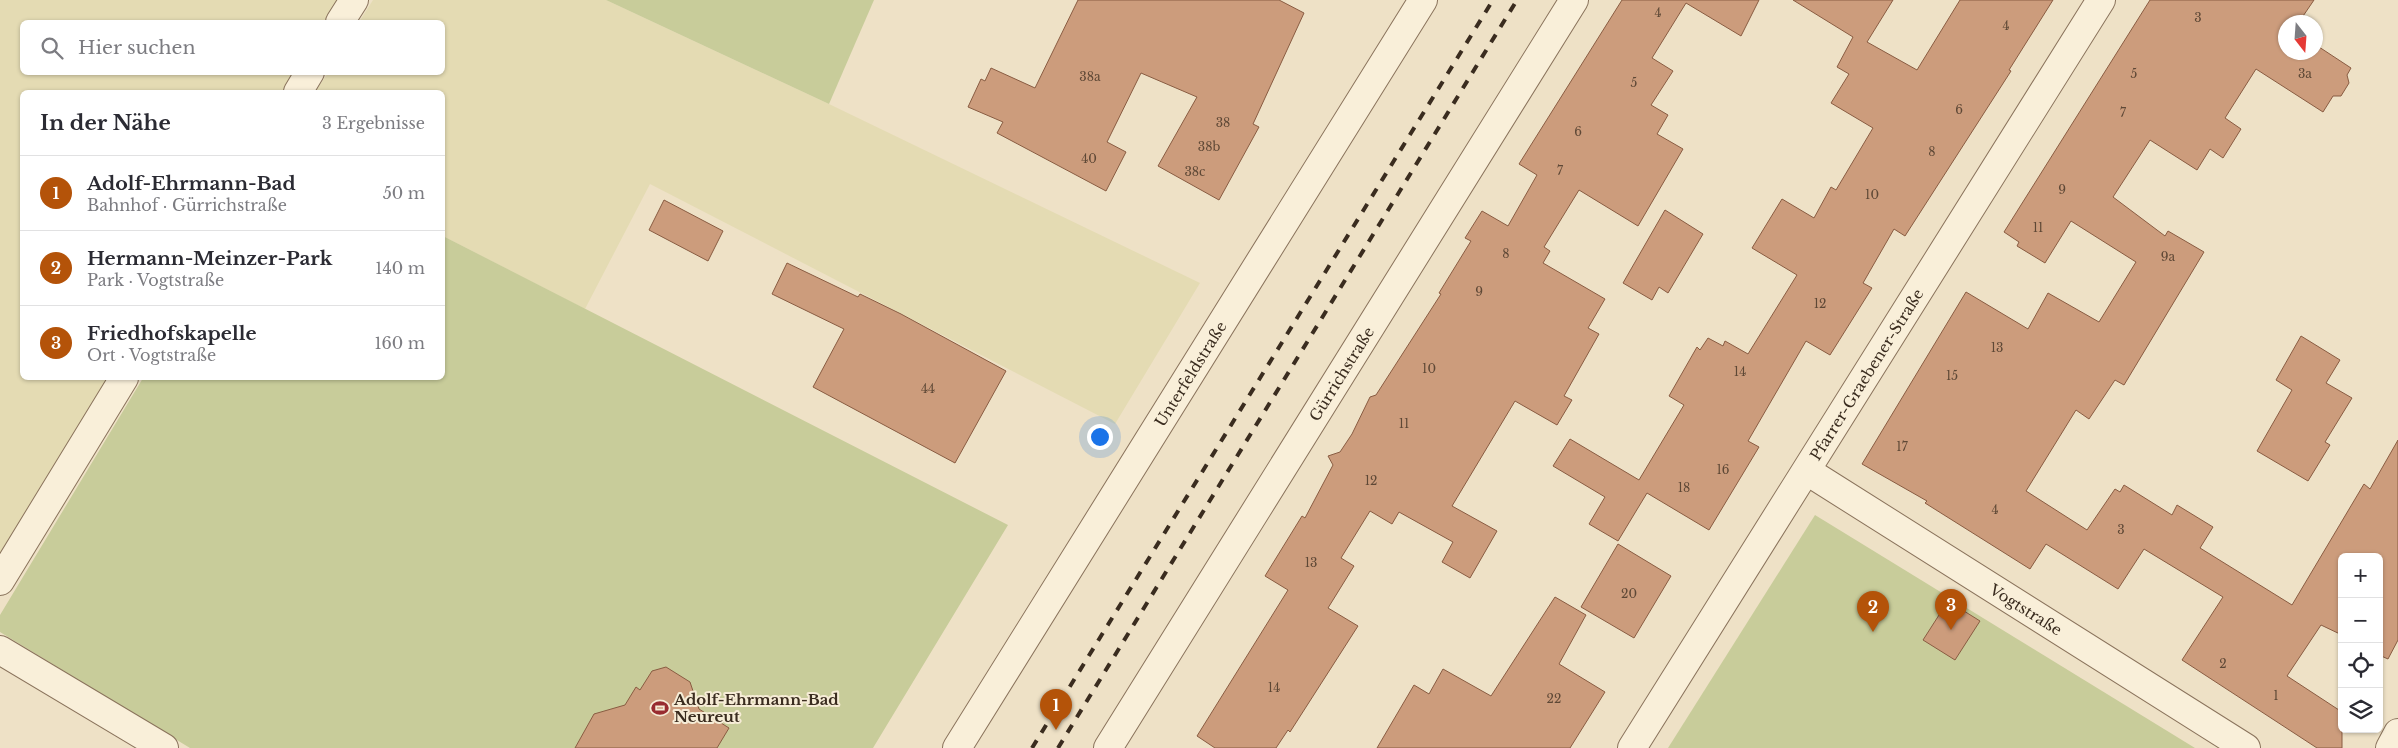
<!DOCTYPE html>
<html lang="de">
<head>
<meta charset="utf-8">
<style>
	:root { --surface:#fff; --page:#f2f2f3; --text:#2b2b33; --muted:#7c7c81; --line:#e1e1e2; --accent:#b45309 }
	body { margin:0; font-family:"Libre Baskerville",serif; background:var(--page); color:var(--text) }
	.controls { position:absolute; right:15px; bottom:15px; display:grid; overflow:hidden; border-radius:8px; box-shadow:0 1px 4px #0004 }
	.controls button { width:45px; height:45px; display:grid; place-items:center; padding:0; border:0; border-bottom:1px solid var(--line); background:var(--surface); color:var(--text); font:25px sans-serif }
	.compass { position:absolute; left:2278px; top:15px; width:45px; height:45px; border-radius:50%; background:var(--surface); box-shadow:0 1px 4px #0004; rotate:163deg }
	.you { position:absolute; left:1099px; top:436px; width:18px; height:18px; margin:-12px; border:4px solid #fff; border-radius:50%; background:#1a73e8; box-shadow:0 0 0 8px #1a73e833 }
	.badge { display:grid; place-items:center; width:32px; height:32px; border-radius:50%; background:var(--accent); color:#fff; font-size:16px; font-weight:700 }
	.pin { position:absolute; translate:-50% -41px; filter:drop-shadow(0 1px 2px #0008) }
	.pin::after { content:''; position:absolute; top:26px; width:18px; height:15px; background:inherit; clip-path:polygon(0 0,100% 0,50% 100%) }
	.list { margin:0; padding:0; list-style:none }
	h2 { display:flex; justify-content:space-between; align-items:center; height:65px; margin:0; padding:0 20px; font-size:21px }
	h2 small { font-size:16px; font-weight:400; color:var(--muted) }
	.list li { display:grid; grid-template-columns:32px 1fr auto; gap:15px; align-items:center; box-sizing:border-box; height:75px; padding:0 20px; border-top:1px solid var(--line) }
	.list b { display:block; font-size:19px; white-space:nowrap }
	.list p { margin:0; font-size:16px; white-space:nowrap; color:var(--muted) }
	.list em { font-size:16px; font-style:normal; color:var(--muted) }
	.icon { flex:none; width:28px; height:28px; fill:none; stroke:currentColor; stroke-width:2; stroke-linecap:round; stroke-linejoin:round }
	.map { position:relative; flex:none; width:2398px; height:748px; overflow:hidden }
	.search { position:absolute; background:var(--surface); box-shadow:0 1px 4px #0004; left:20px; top:20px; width:425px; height:55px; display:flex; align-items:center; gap:12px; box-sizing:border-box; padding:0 18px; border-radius:8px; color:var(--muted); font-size:19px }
	.panel { position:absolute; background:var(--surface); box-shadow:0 1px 4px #0004; left:20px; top:90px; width:425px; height:290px; border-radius:8px }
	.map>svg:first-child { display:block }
</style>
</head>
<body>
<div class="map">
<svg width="2398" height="748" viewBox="0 0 2398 748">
	<rect width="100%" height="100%" fill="#eee1c6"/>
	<g fill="#e4dbb3">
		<path d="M0 0H345L331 22H22V72L300 73 288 92H22V378H113L0 561Z"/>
		<path d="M373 0H606L829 104 1200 283 1115 424 650 184 585 309 443 236 442 92H315L328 73 442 72V22H359Z"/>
	</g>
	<g fill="#c8cc9a">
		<path d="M606 0H874L829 104Z"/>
		<path d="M443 236 1008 525 873 748H190L0 632V615L143 378H442Z"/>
		<path d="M1815 515 2195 748H1668Z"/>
	</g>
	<g fill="#cc9c7c" stroke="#895c42">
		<path d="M1078 0H1279L1304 13 1253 124 1259 127 1219 200 1158 166 1197 97 1141 73 1107 142 1126 152 1106 191 997 133 1003 122 968 107 981 79 985 81 991 68 1035 88Z"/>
		<path d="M1622 0H1759L1741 36 1686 3 1652 58 1673 71 1651 105 1668 115 1657 134 1683 149 1638 226 1579 190 1544 247 1550 251 1543 263 1605 299 1588 328 1599 334 1564 396 1572 400 1557 425 1515 401 1452 506 1497 531 1470 578 1442 562 1453 542 1399 512 1392 524 1370 511 1341 558 1354 566 1328 608 1358 626 1290 732 1288 730 1276 748H1215L1197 736 1288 590 1265 576 1302 516 1305 518 1333 465 1328 456 1340 452 1352 434 1370 397 1376 395 1441 294 1439 293 1471 241 1465 238 1482 211 1508 226 1537 175 1519 164Z"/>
		<path d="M1793 0H1893L1867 42 1917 70 1960 0H2053L2009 70 2011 71 1905 236 1894 229 1863 283 1872 288 1830 355 1806 341 1748 441 1759 447 1709 530 1647 493 1618 541 1589 524 1605 497 1553 466 1570 439 1639 480 1684 405 1669 396 1697 347 1700 350 1708 338 1723 346 1725 341 1748 354 1797 275 1752 248 1782 199 1814 218 1831 187 1836 190 1873 128 1831 103 1849 74 1837 67 1853 37Z"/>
		<path d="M2150 0H2314L2299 22H2286V52H2316V45L2351 68 2347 75 2349 83 2341 96H2333L2323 112 2256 69 2225 118 2241 129 2223 158 2210 149 2197 170 2150 140 2113 197 2165 236 2168 231 2204 252 2124 385 2115 380 2089 419 2076 410 2026 491 2087 530 2115 489 2120 492 2124 485 2172 515 2177 505 2213 527 2200 548 2292 605 2364 484 2370 489 2398 440V640L2388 659 2379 655V557H2342V635L2321 625 2287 676 2342 712V748H2317L2182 660 2223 597 2144 549 2118 589 2046 544 2030 569 1925 503 1927 501 1862 464 1966 292 2028 329 2048 293 2099 322 2136 262 2071 221 2045 263 2017 246 2019 242 2004 232Z"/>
		<path d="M664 200 723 231 708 261 649 230Z"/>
		<path d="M1665 210 1703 234 1668 293 1659 287 1652 300 1623 283Z"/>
		<path d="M787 263 858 297 860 294 901 314 1006 371 955 463 813 387 844 329 772 294Z"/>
		<path d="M2301 336 2340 360 2326 383 2352 398 2325 442 2330 445 2308 481 2257 451 2292 390 2276 380Z"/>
		<path d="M1618 544 1671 576 1634 638 1581 607Z"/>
		<path d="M1555 597 1586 615 1559 664 1605 692 1570 748H1377L1414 685 1429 694 1443 669 1491 696Z"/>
		<path d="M1948 601 1980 621 1955 660 1923 640Z"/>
		<path d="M666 667 690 682 699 709 729 728 717 748H575L594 714 625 705 636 687 640 690 652 671Z"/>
	</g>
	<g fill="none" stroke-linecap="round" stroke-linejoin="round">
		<g stroke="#8a735c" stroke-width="30">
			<g id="minor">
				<path d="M340 22 354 0"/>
				<path d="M298 92 310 72"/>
				<path id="s1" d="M1807 471 2246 748"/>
				<path d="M0 581 124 378"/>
				<path d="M0 650 164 748"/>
				<path id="s2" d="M957 748 1423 0"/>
				<path id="s3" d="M1108 748 1574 0"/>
				<path id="s4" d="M1632 748 2101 0"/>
				<path d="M2390 748 2398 733"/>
			</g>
		</g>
		<use href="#minor" stroke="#f9efd9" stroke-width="28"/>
		<g stroke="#3a2c1f" stroke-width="4" stroke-dasharray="9 9" stroke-linecap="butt">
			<path d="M1032 748 1493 0"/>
			<path d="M1058 748 1517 0"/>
		</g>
	</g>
	<defs>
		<g id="stadium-bare" transform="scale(1.35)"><path d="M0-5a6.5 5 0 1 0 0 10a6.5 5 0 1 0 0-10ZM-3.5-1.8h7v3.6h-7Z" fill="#982c2f" stroke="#f6ecd6" stroke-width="2.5" paint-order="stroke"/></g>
	</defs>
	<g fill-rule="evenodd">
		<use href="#stadium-bare" x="660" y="708"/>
	</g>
	<g text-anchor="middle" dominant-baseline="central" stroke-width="4" stroke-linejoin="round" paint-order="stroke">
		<g font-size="12" fill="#5e4836">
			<text x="1658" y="12">4</text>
			<text x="2198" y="17">3</text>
			<text x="2006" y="25">4</text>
			<text x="2134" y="73">5</text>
			<text x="2305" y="73">3a</text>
			<text x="1090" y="76">38a</text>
			<text x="1634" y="82">5</text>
			<text x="1959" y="109">6</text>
			<text x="2123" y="112">7</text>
			<text x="1223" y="122">38</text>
			<text x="1578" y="131">6</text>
			<text x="1209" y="146">38b</text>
			<text x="1932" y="151">8</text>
			<text x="1089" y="158">40</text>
			<text x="1560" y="170">7</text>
			<text x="1195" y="171">38c</text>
			<text x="2062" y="189">9</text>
			<text x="1872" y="194">10</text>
			<text x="2038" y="227">11</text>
			<text x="1506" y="253">8</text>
			<text x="2168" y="256">9a</text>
			<text x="1479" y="291">9</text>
			<text x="1820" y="303">12</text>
			<text x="1997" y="347">13</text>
			<text x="1429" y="368">10</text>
			<text x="1740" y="371">14</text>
			<text x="1952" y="375">15</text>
			<text x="928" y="388">44</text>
			<text x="1404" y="423">11</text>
			<text x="1902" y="446">17</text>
			<text x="1723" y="469">16</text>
			<text x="1371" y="480">12</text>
			<text x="1684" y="487">18</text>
			<text x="1995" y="509">4</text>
			<text x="2121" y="529">3</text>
			<text x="1311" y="562">13</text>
			<text x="1629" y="593">20</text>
			<text x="2223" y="663">2</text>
			<text x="1274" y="687">14</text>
			<text x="2276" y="695">1</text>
			<text x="1554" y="698">22</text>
		</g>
		<g font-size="15" fill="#3a2c1f" stroke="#f6ecd6">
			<text stroke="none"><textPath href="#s2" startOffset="441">Unterfeldstraße</textPath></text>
			<text stroke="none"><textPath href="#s3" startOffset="441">Gürrichstraße</textPath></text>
			<text stroke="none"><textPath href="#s4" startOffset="441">Pfarrer-Graebener-Straße</textPath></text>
			<text stroke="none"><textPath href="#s1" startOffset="259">Vogtstraße</textPath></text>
		</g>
		<g font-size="15" font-weight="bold" fill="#3a2c1f" stroke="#f6ecd6" text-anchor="start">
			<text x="674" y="699">Adolf-Ehrmann-Bad<tspan x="674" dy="17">Neureut</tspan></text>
		</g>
	</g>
</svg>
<div class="controls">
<button>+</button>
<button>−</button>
<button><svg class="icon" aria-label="locate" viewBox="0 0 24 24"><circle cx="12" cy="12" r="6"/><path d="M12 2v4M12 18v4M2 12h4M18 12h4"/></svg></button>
<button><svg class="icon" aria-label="layers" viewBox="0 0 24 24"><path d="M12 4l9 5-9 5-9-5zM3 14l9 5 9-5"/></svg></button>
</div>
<svg class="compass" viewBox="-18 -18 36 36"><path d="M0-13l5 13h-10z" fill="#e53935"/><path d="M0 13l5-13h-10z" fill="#7c7c81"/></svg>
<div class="you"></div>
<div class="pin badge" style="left:1056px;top:730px">1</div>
<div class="pin badge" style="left:1873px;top:632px">2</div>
<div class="pin badge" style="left:1951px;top:630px">3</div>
<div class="search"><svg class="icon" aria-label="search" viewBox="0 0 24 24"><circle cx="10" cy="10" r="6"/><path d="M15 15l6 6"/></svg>Hier suchen</div>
<section class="panel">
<h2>In der Nähe<small>3 Ergebnisse</small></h2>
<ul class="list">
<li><span class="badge">1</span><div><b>Adolf-Ehrmann-Bad</b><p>Bahnhof · Gürrichstraße</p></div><em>50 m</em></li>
<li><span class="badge">2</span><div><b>Hermann-Meinzer-Park</b><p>Park · Vogtstraße</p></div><em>140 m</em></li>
<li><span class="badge">3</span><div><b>Friedhofskapelle</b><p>Ort · Vogtstraße</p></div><em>160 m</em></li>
</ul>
</section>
</div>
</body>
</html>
